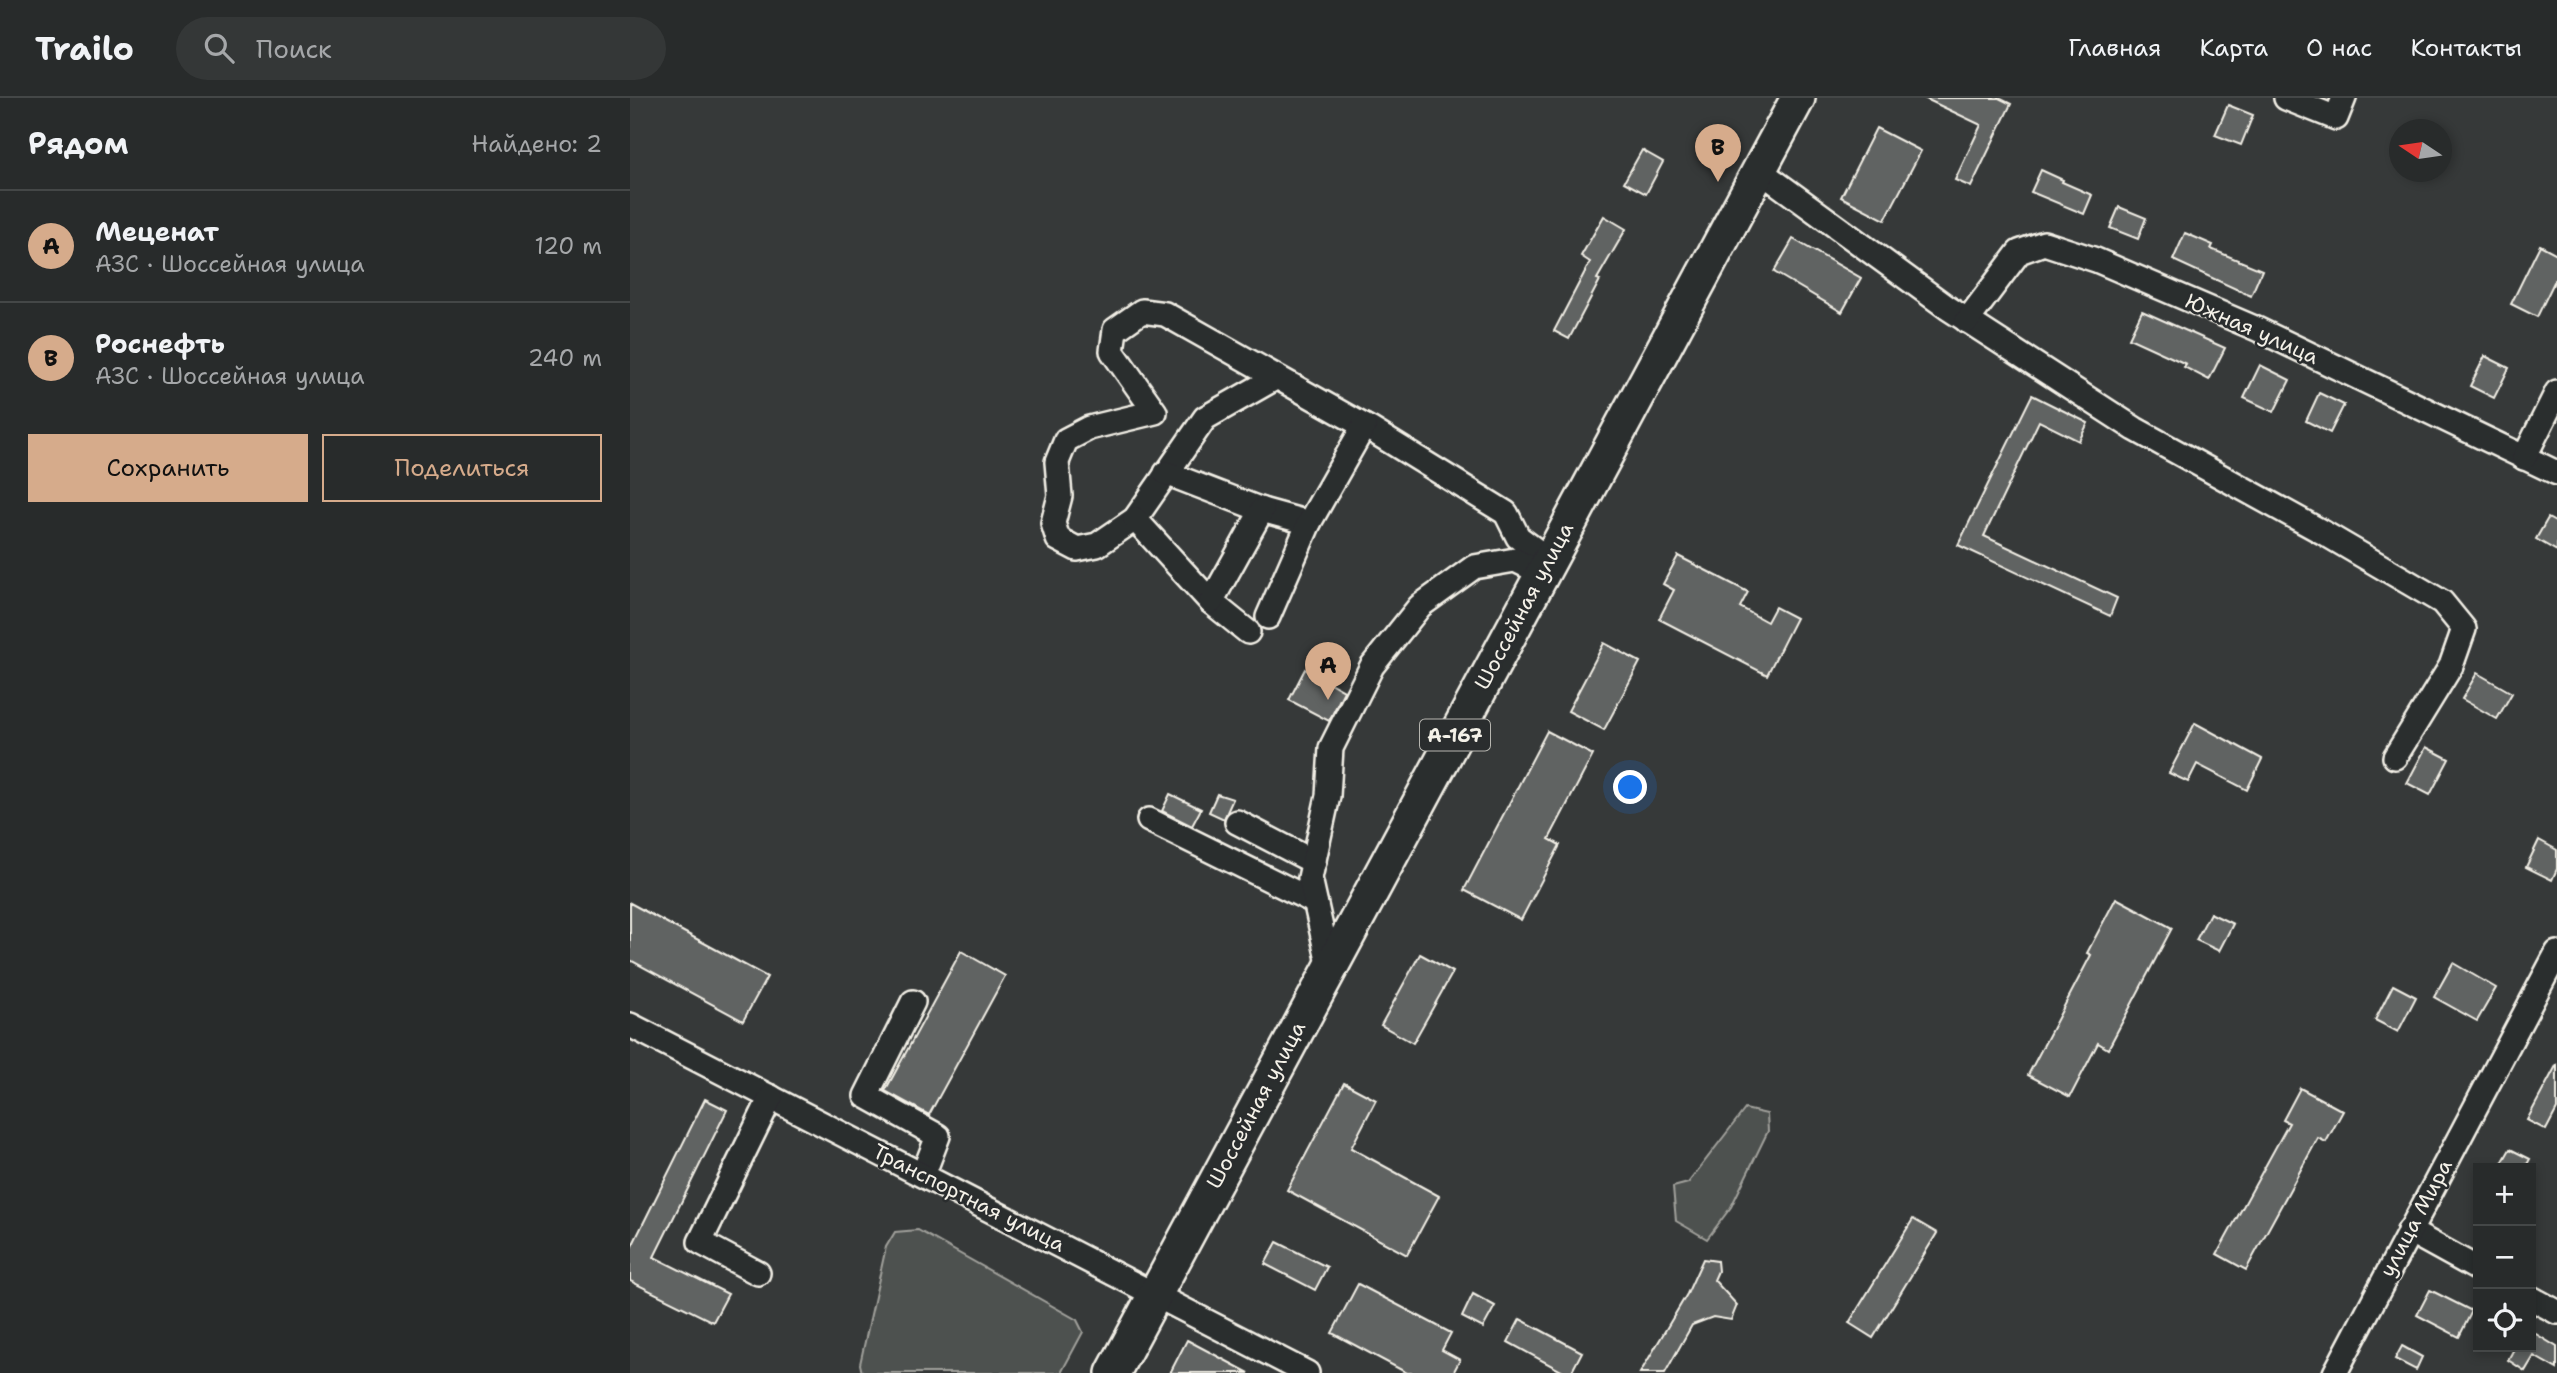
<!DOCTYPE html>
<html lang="ru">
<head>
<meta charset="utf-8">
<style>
	:root { --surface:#282b2b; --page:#343737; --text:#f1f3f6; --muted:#a5a7a9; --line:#444747; --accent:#d6ab8b }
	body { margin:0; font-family:"Shantell Sans",sans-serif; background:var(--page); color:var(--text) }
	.controls { position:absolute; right:21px; bottom:21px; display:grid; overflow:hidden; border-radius:0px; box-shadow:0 4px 10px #0003 }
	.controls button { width:63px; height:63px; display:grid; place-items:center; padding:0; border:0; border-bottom:2px solid var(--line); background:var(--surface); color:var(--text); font:35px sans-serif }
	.compass { position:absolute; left:1759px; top:21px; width:63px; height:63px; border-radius:50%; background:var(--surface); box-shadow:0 4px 10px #0003; rotate:283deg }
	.you { position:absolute; left:1001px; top:690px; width:24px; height:24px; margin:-18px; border:5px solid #fff; border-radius:50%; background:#1a73e8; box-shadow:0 0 0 10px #1a73e833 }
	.badge { display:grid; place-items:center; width:46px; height:46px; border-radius:50%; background:var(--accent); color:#111; font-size:23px; font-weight:700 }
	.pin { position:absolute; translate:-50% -58px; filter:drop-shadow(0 2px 4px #0008) }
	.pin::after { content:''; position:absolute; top:37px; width:24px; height:21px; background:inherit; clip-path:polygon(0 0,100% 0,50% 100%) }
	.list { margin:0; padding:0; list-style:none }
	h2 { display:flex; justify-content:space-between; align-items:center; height:91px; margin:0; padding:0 28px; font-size:30px }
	h2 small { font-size:23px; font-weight:400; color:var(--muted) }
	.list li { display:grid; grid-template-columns:46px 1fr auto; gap:21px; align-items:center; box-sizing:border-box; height:112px; padding:0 28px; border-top:2px solid var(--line) }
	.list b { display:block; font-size:26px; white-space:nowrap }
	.list p { margin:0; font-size:23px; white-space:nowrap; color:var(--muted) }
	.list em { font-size:23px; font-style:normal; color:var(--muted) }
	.actions { display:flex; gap:14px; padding:21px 28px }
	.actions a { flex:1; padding:16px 0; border:2px solid var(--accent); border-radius:0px; text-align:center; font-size:24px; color:var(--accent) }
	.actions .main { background:var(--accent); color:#111 }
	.icon { flex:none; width:38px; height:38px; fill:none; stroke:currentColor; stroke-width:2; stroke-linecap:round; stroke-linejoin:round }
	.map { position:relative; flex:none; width:1927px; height:1275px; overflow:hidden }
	header { display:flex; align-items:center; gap:42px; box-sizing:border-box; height:98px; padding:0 35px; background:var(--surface); border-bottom:2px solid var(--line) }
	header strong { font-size:33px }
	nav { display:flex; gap:38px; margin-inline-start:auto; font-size:24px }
	.search { width:490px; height:63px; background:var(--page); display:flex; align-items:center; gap:18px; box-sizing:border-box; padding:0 24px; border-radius:38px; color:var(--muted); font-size:26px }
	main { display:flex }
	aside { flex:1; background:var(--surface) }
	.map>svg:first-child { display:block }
</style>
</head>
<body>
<header>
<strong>Trailo</strong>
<div class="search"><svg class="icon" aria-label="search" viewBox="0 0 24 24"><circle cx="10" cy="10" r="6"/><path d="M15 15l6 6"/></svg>Поиск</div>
<nav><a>Главная</a><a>Карта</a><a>О нас</a><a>Контакты</a></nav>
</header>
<main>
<aside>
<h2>Рядом<small>Найдено: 2</small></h2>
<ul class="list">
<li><span class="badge">A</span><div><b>Меценат</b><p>АЗС · Шоссейная улица</p></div><em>120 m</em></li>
<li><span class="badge">B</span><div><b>Роснефть</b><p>АЗС · Шоссейная улица</p></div><em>240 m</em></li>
</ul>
<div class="actions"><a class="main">Сохранить</a><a>Поделиться</a></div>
</aside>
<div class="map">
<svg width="1927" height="1275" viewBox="0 0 1927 1275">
	<rect width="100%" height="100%" fill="#363939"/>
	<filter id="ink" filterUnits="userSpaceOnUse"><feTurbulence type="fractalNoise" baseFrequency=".0143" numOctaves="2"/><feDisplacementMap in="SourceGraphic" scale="14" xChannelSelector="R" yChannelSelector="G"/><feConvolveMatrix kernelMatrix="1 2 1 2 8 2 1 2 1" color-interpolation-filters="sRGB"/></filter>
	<g filter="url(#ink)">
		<g fill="#4e514f" stroke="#a1a19c" stroke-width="2">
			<path d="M1115 1011 1137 1016 1138 1033 1101 1109 1077 1141 1046 1123 1043 1089 1058 1085Z"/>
			<path d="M288 1132 447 1222 453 1234 431 1275H232L230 1266 256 1149 265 1134Z"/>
		</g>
		<g fill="#616362" stroke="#f4f1e8" stroke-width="2">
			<path d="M1294 0H1369L1381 6 1341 89 1325 82 1351 27Z"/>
			<path d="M1598 7 1623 17 1611 47 1585 37Z"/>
			<path d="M1246 30 1291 53 1255 122 1211 99Z"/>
			<path d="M1012 52 1033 64 1016 96 994 84Z"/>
			<path d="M1411 72 1433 82 1432 84 1462 97 1454 116 1401 94Z"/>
			<path d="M1489 109 1516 120 1508 141 1480 130Z"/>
			<path d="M974 118 996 131 967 181 970 182 939 241 924 233 960 164 951 158Z"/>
			<path d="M1555 135 1583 147 1581 151 1632 172 1621 198 1543 162Z"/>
			<path d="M1163 141 1231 180 1212 214 1144 174Z"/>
			<path d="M1910 147 1927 156V178L1907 219 1881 206Z"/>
			<path d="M1512 213 1595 250 1579 282 1554 269 1556 266 1499 240Z"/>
			<path d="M1855 258 1879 270 1864 300 1840 288Z"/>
			<path d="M1630 267 1660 282 1644 314 1614 300Z"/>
			<path d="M1689 295 1714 307 1700 335 1676 323Z"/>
			<path d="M1402 297 1458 325 1449 343 1409 323 1354 438 1487 500 1480 518 1328 447Z"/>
			<path d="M1918 420 1927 425V453L1906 441Z"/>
			<path d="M1048 458 1118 494 1110 509 1137 524 1145 509 1166 520 1137 577 1029 521 1044 492 1033 486Z"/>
			<path d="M974 545 1010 564 974 632 938 613Z"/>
			<path d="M675 571 714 593 699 623 659 602Z"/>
			<path d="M1847 575 1882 595 1867 621 1832 601Z"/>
			<path d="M1565 625 1632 661 1617 692 1567 666 1558 684 1539 675Z"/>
			<path d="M917 633 963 657 919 741 930 747 891 822 834 792Z"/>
			<path d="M1796 649 1819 661 1800 697 1777 685Z"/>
			<path d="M540 696 571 711 562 728 532 713Z"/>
			<path d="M587 696 603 701 594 721 579 714Z"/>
			<path d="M1909 742 1927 752V771L1922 782 1896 769Z"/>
			<path d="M1486 800 1542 830 1478 951 1468 945 1440 999 1398 977 1461 857 1457 855Z"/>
			<path d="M0 805 137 879 113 923 0 862Z"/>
			<path d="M1580 815 1603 826 1589 853 1566 842Z"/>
			<path d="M331 853 375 878 299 1017 255 993Z"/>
			<path d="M790 856 823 874 783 945 751 927Z"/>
			<path d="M1823 865 1866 890 1847 923 1804 899Z"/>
			<path d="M1763 887 1786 899 1768 934 1745 922Z"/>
			<path d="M1927 966V1011L1916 1032 1897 1022Z"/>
			<path d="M714 985 746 1002 721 1050 809 1098 777 1157 657 1092Z"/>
			<path d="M1670 990 1713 1013 1696 1044 1688 1040 1616 1172 1587 1156 1659 1025 1653 1022Z"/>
			<path d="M75 1001 97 1012 24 1159 98 1196 83 1224 0 1183V1152Z"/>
			<path d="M1880 1051 1900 1061 1895 1070H1881L1872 1065Z"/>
			<path d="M1283 1121 1307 1135 1243 1240 1219 1225Z"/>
			<path d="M647 1144 697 1169 685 1192 635 1166Z"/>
			<path d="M1073 1161 1087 1163 1088 1173 1084 1182 1107 1207 1101 1222 1083 1219 1062 1227 1035 1275H1010L1057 1196Z"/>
			<path d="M728 1186 821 1235 812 1252 830 1262 823 1275H777L702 1235Z"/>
			<path d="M1800 1192 1842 1213 1829 1239 1787 1217Z"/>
			<path d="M843 1196 865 1208 853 1230 832 1219Z"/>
			<path d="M890 1221 952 1254 941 1275H935L878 1244Z"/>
			<path d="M1901 1233 1927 1249V1271L1904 1258 1895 1273 1878 1262 1885 1249H1901Z"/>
			<path d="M557 1242 619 1275H540Z"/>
			<path d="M1772 1248 1792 1259 1786 1272 1765 1261Z"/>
		</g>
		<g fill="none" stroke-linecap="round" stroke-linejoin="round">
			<g stroke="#f4f1e8" stroke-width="28">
				<g id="minor">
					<path d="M1656 0 1706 20 1714 0"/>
					<path d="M1129 72 1318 210 1505 331 1694 435 1812 504 1834 531 1821 568 1765 659"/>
					<path d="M1337 223 1389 154 1414 145 1466 162 1627 231 1927 375"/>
					<path d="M647 279 575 320 505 421 467 447 447 451 428 441 423 425 430 398 427 364 436 342 459 330 525 314 482 253 485 232 512 213 535 216 734 328 740 331 876 415 888 439 919 462"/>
					<path d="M1894 360 1927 294"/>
					<path d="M536 375 632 412 679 425"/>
					<path d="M505 421 581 504 618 534"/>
					<path d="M581 504 632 412"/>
					<path d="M638 519 679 425 734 328"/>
					<path d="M519 722 685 804"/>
					<path d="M607 724 684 764"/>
					<path d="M700 870 680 780 698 698 701 650 742 568 790 508 844 469 885 462 912 475"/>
					<path d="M283 904 236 998 308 1038 293 1077"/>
					<path d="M0 927 677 1275"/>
					<path d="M1779 1133 1848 1171"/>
					<path d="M128 1175 70 1144 141 999"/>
					<path d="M1901 1200 1927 1214"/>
					<path d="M1705 1275 1927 855"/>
				</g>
			</g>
			<g stroke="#f4f1e8" stroke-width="38">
				<path id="highway" d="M483 1275 1168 0"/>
			</g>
			<use href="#minor" stroke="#2a2d2e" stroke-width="23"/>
			<use href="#highway" stroke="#2a2d2e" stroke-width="33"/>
		</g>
	</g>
	<g text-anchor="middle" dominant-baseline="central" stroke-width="5" stroke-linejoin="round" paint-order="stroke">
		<rect fill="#2a2d2e" stroke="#b7b6b0" stroke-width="2" x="790" y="621.5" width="70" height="31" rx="5"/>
		<g font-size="19" font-weight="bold" fill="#f4f1e8">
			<text x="825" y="637">А-167</text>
		</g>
		<g font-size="21" fill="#f4f1e8" stroke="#2a2d2e">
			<text transform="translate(1622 231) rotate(24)">Южная улица</text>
			<text transform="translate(894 508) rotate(-62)">Шоссейная улица</text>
			<text transform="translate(626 1007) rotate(-62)">Шоссейная улица</text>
			<text transform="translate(339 1100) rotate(27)">Транспортная улица</text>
			<text transform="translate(1786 1120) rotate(-62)">улица Мира</text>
		</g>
	</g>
</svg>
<div class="controls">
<button>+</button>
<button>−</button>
<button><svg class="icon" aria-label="locate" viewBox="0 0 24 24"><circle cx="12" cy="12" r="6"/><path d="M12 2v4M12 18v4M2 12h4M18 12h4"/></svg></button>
</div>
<svg class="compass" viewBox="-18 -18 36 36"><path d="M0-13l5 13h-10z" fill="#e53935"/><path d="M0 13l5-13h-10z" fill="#a5a7a9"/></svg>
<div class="you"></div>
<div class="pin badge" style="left:698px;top:602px">A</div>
<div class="pin badge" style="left:1088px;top:84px">B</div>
</div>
</main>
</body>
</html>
